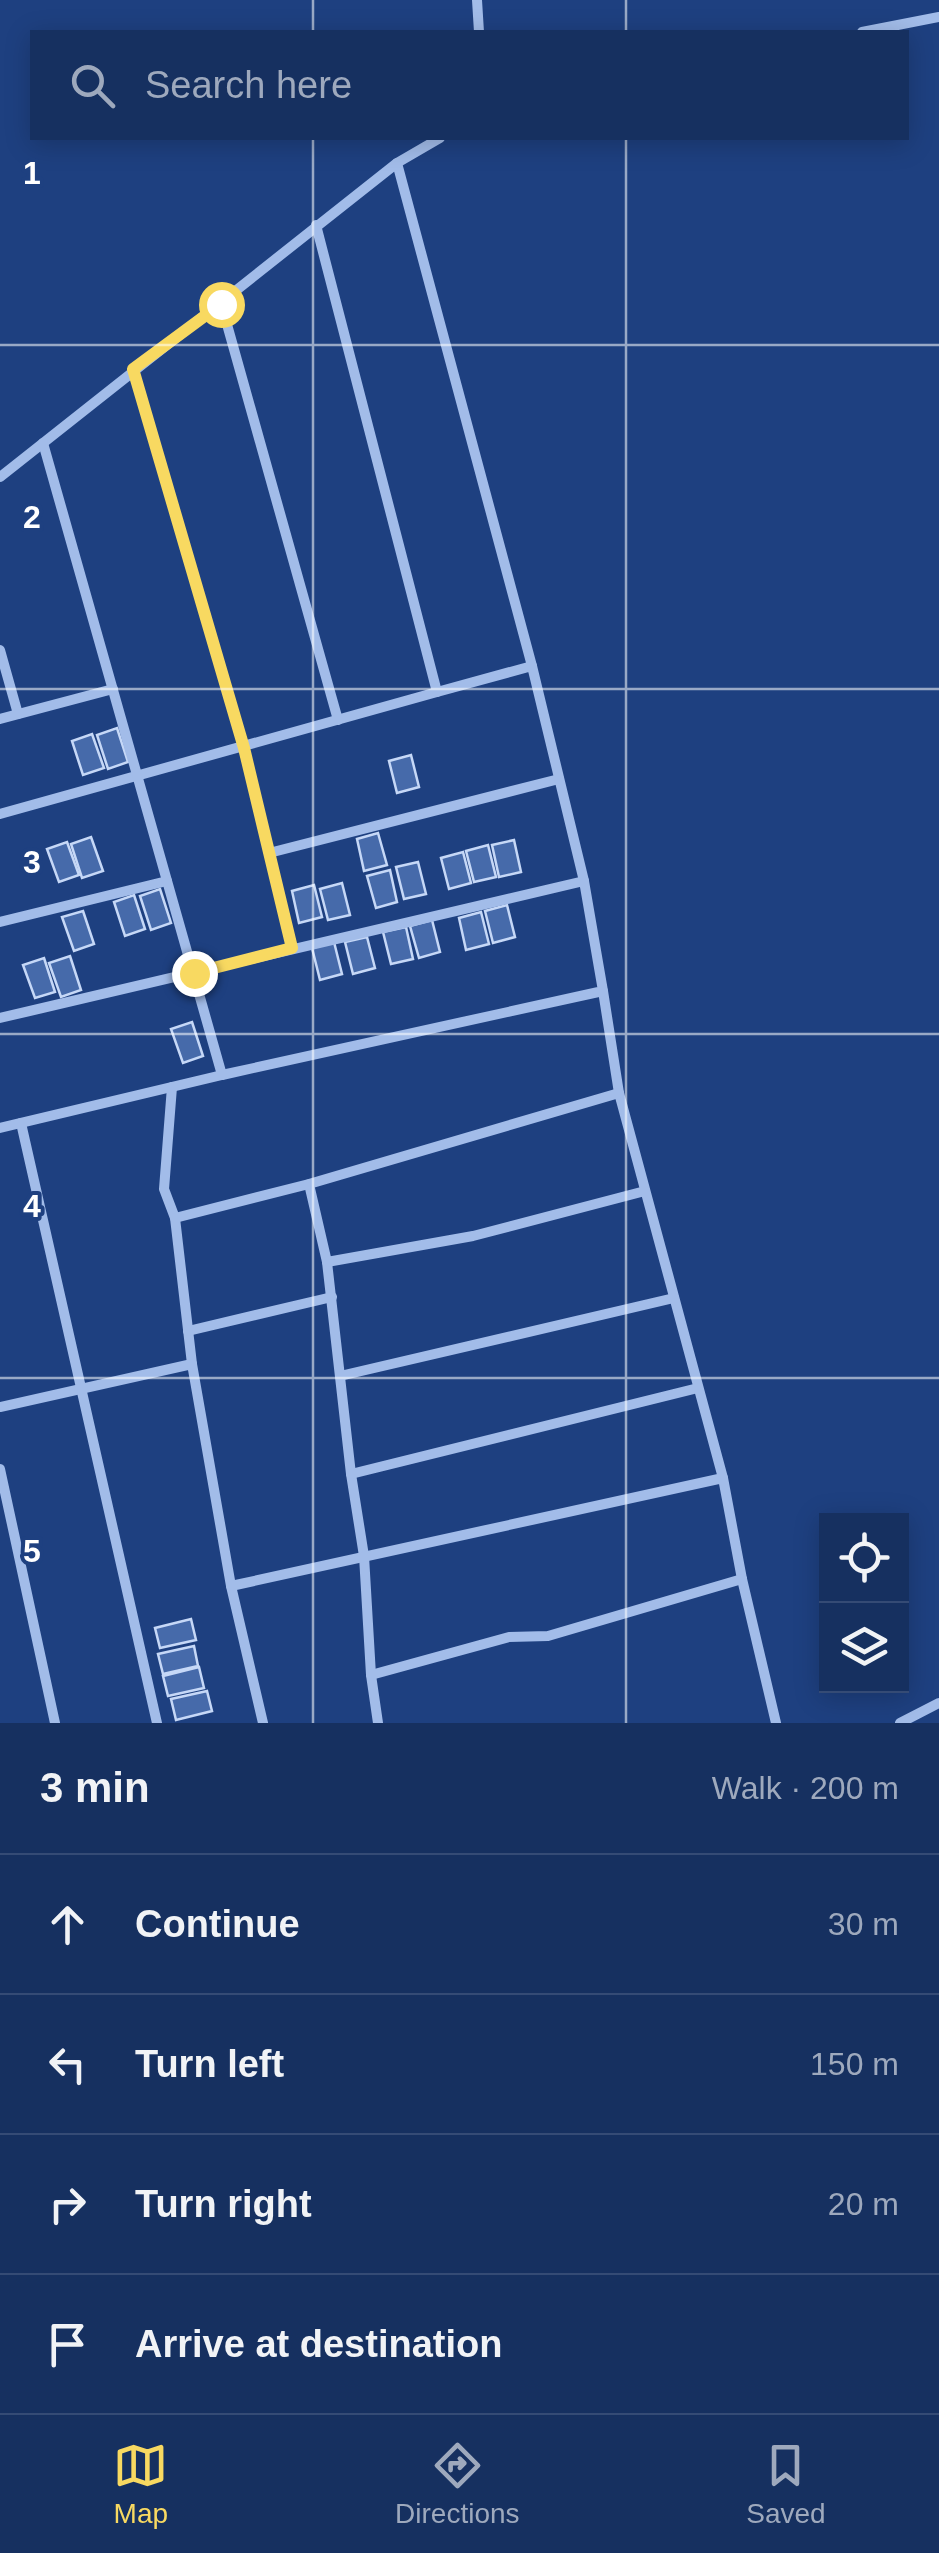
<!DOCTYPE html>
<html lang="en">
<head>
<meta charset="utf-8">
<style>
	:root { --surface:#163060; --page:#1f3866; --text:#f1f3f6; --muted:#9ea9bd; --line:#354b75; --accent:#f8d961 }
	body { margin:0; font-family:Helvetica,sans-serif; background:var(--page); color:var(--text) }
	.controls { position:absolute; right:30px; bottom:30px; display:grid; overflow:hidden; border-radius:0px; box-shadow:0 5px 25px #0003 }
	.controls button { width:90px; height:90px; display:grid; place-items:center; padding:0; border:0; border-bottom:2px solid var(--line); background:var(--surface); color:var(--text); font:50px sans-serif }
	.stop { position:absolute; width:30px; height:30px; margin:-22px; border:8px solid #f8d961; border-radius:50%; background:#fff }
	.stop.end { background:#f8d961; border-color:#fff; box-shadow:0 2px 10px #0008 }
	.list { margin:0; padding:0; list-style:none }
	h2 { display:flex; justify-content:space-between; align-items:center; height:130px; margin:0; padding:0 40px; font-size:42px }
	h2 small { font-size:32px; font-weight:400; color:var(--muted) }
	.list li { display:grid; grid-template-columns:65px 1fr auto; gap:30px; align-items:center; box-sizing:border-box; height:140px; padding:0 40px; border-top:2px solid var(--line) }
	.list b { display:block; font-size:38px; white-space:nowrap }
	.list em { font-size:32px; font-style:normal; color:var(--muted) }
	.icon { flex:none; width:55px; height:55px; fill:none; stroke:currentColor; stroke-width:2; stroke-linecap:round; stroke-linejoin:round }
	.map { position:relative; flex:none; width:939px; height:1723px; overflow:hidden }
	.search { position:absolute; background:var(--surface); box-shadow:0 5px 25px #0003; left:30px; right:30px; top:30px; height:110px; display:flex; align-items:center; gap:25px; box-sizing:border-box; padding:0 35px; border-radius:0px; color:var(--muted); font-size:38px }
	.sheet { height:690px; background:var(--surface) }
	nav { display:flex; justify-content:space-around; align-items:center; box-sizing:border-box; height:140px; border-top:2px solid var(--line); background:var(--surface); font-size:28px; color:var(--muted) }
	nav a { display:grid; justify-items:center; gap:5px }
	nav .on { color:var(--accent) }
	.map>svg:first-child { display:block }
</style>
</head>
<body>
<div class="map">
<svg width="939" height="1723" viewBox="0 0 939 1723">
	<rect width="100%" height="100%" fill="#1e4080"/>
	<g fill="#466aaa" stroke="#c6d8f7" stroke-width="2.5">
		<path d="M117 728 128 762 108 769 97 735Z"/>
		<path d="M92 734 104 768 83 775 72 741Z"/>
		<path d="M411 755 419 787 397 793 389 761Z"/>
		<path d="M378 833 387 865 364 871 357 839Z"/>
		<path d="M91 837 103 871 82 878 71 844Z"/>
		<path d="M514 840 521 872 499 877 492 845Z"/>
		<path d="M67 842 79 875 59 882 47 849Z"/>
		<path d="M488 845 496 877 474 882 466 851Z"/>
		<path d="M463 852 471 883 449 889 441 858Z"/>
		<path d="M418 862 426 894 404 899 396 867Z"/>
		<path d="M390 870 397 902 376 908 367 876Z"/>
		<path d="M342 883 350 915 328 920 320 889Z"/>
		<path d="M314 885 322 917 299 923 292 891Z"/>
		<path d="M160 889 171 923 151 930 140 896Z"/>
		<path d="M134 895 145 929 125 936 114 902Z"/>
		<path d="M507 905 515 937 493 943 485 911Z"/>
		<path d="M83 911 94 944 74 951 62 917Z"/>
		<path d="M481 912 489 944 466 950 459 918Z"/>
		<path d="M432 920 440 952 419 958 410 926Z"/>
		<path d="M406 927 413 959 391 964 383 932Z"/>
		<path d="M367 937 375 968 353 974 345 942Z"/>
		<path d="M334 942 342 974 320 980 312 948Z"/>
		<path d="M70 956 81 990 61 997 49 963Z"/>
		<path d="M44 958 55 992 35 998 23 965Z"/>
		<path d="M192 1022 203 1056 183 1063 171 1029Z"/>
		<path d="M191 1619 196 1640 160 1648 155 1628Z"/>
		<path d="M194 1646 198 1666 163 1674 158 1654Z"/>
		<path d="M199 1667 204 1688 168 1696 163 1676Z"/>
		<path d="M207 1691 212 1711 176 1720 171 1699Z"/>
	</g>
	<g fill="none" stroke-linecap="round" stroke-linejoin="round">
		<g stroke="#a2bce9" stroke-width="10">
			<path d="M477 0 479 32"/>
			<path d="M862 32 939 17"/>
			<path d="M397 163 532 666"/>
			<path d="M221 303 338 720"/>
			<path d="M133 369 244 748 292 948"/>
			<path d="M0 477 397 163 440 138"/>
			<path d="M0 650 18 714"/>
			<path d="M0 719 113 689"/>
			<path d="M0 814 437 692 316 225"/>
			<path d="M269 853 559 779"/>
			<path d="M0 922 167 881"/>
			<path d="M603 991 619 1093 723 1478"/>
			<path d="M0 1018 584 881"/>
			<path d="M222 1075 603 991 584 881 532 666 437 692"/>
			<path d="M172 1087 164 1189 175 1218 192 1364 231 1586 263 1723"/>
			<path d="M21 1123 157 1723"/>
			<path d="M0 1128 222 1075 43 443"/>
			<path d="M309 1184 327 1262 351 1474 364 1556 371 1675 378 1723"/>
			<path d="M175 1218 309 1184 619 1093"/>
			<path d="M327 1262 473 1236 645 1191"/>
			<path d="M188 1331 332 1297"/>
			<path d="M340 1376 674 1298"/>
			<path d="M0 1407 192 1364"/>
			<path d="M0 1469 55 1723"/>
			<path d="M351 1474 698 1388"/>
			<path d="M231 1586 723 1478 742 1579 776 1723"/>
			<path d="M371 1675 509 1637 548 1636 742 1579"/>
			<path d="M900 1723 939 1703"/>
		</g>
	</g>
	<g fill="none" stroke-linecap="round" stroke-linejoin="round">
		<path stroke="#f8d961" stroke-width="12" d="M194 973 292 948 244 748 133 369 221 304"/>
	</g>
	<path fill="none" stroke="#fff" stroke-width="2.5" stroke-opacity="0.55" d="M313 0V32M626 0V32M313 138V1723M626 138V1723M0 345H939M0 689H939M0 1034H939M0 1378H939"/>
	<g font-size="32" text-anchor="middle" font-weight="bold" fill="#fff" stroke="#1e4080" stroke-width="8" stroke-linejoin="round" paint-order="stroke">
		<text x="32" y="184">1</text>
		<text x="32" y="528">2</text>
		<text x="32" y="873">3</text>
		<text x="32" y="1217">4</text>
		<text x="32" y="1562">5</text>
	</g>
</svg>
<div class="controls">
<button><svg class="icon" aria-label="locate" viewBox="0 0 24 24"><circle cx="12" cy="12" r="6"/><path d="M12 2v4M12 18v4M2 12h4M18 12h4"/></svg></button>
<button><svg class="icon" aria-label="layers" viewBox="0 0 24 24"><path d="M12 4l9 5-9 5-9-5zM3 14l9 5 9-5"/></svg></button>
</div>
<div class="stop" style="left:221px;top:304px"></div>
<div class="stop end" style="left:194px;top:973px"></div>
<div class="search"><svg class="icon" aria-label="search" viewBox="0 0 24 24"><circle cx="10" cy="10" r="6"/><path d="M15 15l6 6"/></svg>Search here</div>
</div>
<section class="sheet">
<h2>3 min<small>Walk · 200 m</small></h2>
<ul class="list">
<li><svg class="icon" aria-label="ahead" viewBox="0 0 24 24"><path d="M12 20V5M6 11l6-6 6 6"/></svg><div><b>Continue</b></div><em>30 m</em></li>
<li><svg class="icon" aria-label="left" viewBox="0 0 24 24"><path d="M17 20v-9H6M10 6l-5 5 5 5"/></svg><div><b>Turn left</b></div><em>150 m</em></li>
<li><svg class="icon" aria-label="right" viewBox="0 0 24 24"><path d="M7 20v-9h11M14 6l5 5-5 5"/></svg><div><b>Turn right</b></div><em>20 m</em></li>
<li><svg class="icon" aria-label="arrive" viewBox="0 0 24 24"><path d="M6 21V4h12l-3 4 3 4H6"/></svg><div><b>Arrive at destination</b></div></li>
</ul>
</section>
<nav>
<a class="on"><svg class="icon" aria-label="map" viewBox="0 0 24 24"><path d="M3 6l6-2 6 2 6-2v14l-6 2-6-2-6 2zM9 4v14M15 6v14"/></svg>Map</a>
<a><svg class="icon" aria-label="directions" viewBox="0 0 24 24"><path d="M12 3l9 9-9 9-9-9zM9 14v-3h6M13 9l2 2-2 2"/></svg>Directions</a>
<a><svg class="icon" aria-label="saved" viewBox="0 0 24 24"><path d="M7 4h10v16l-5-4-5 4z"/></svg>Saved</a>
</nav>
</body>
</html>
